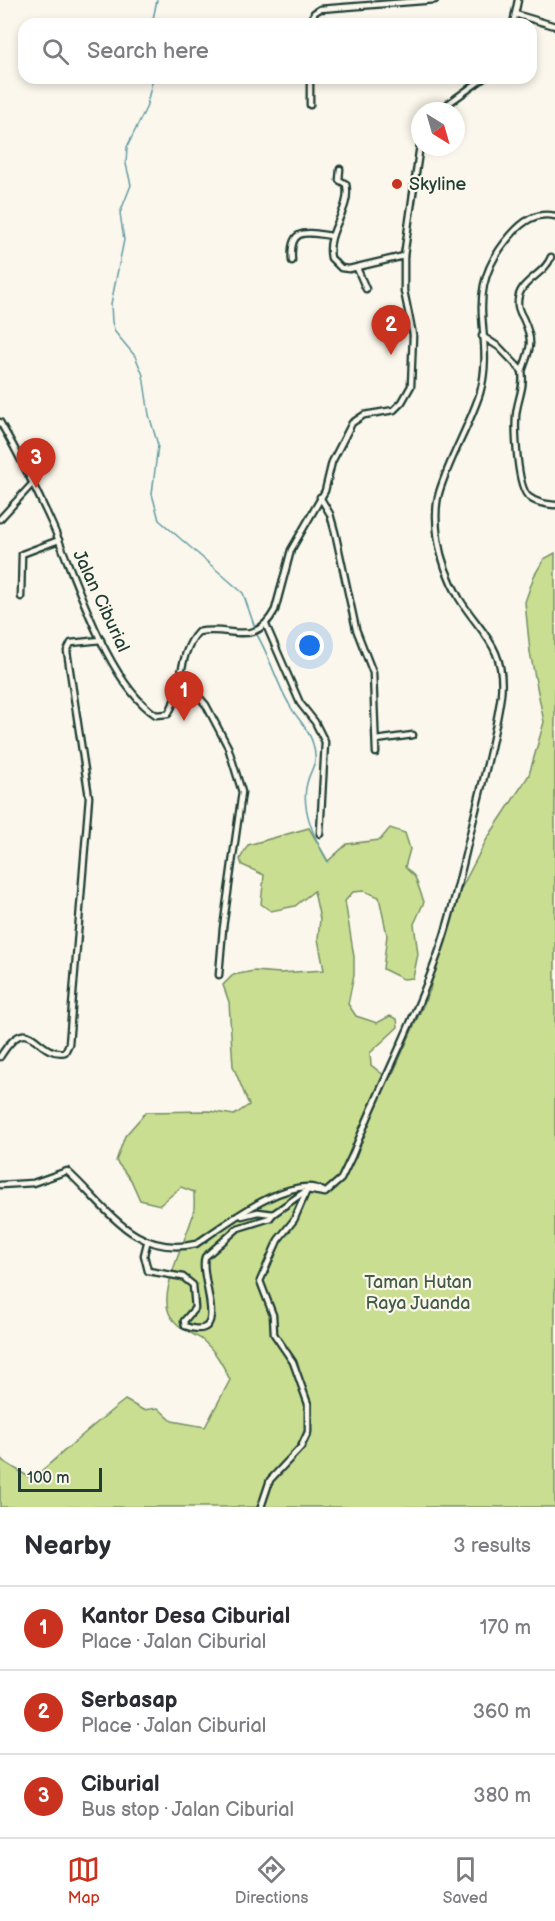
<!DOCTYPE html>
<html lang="en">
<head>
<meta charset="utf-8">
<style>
	:root { --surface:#fff; --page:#f7f7f7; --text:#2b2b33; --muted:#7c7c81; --line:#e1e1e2; --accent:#c8321e }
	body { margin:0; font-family:"Balsamiq Sans",sans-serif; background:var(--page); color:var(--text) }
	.compass { position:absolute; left:411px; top:102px; width:54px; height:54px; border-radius:50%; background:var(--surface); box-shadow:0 3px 9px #0003; rotate:143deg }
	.scale { position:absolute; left:18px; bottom:15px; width:84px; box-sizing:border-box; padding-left:6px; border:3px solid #1f3d34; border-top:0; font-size:16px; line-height:21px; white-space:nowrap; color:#1f3d34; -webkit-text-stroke:4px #fbf7ec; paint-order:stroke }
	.you { position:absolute; left:310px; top:646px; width:21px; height:21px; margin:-15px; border:4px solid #fff; border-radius:50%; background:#1a73e8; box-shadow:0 0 0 9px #1a73e833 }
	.badge { display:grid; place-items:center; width:39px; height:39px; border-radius:50%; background:var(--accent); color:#fff; font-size:20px; font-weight:700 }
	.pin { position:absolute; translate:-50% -50px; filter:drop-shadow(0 2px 3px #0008) }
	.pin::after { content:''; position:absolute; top:32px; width:21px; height:18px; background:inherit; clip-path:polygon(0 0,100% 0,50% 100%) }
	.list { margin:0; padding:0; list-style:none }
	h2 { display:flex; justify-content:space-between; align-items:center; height:78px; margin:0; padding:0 24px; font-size:26px }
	h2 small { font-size:20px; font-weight:400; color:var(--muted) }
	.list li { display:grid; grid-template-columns:39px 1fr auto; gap:18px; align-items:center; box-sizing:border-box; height:84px; padding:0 24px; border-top:2px solid var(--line) }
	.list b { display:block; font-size:22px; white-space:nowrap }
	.list p { margin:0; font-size:20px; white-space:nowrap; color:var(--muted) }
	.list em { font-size:20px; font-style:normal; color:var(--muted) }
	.icon { flex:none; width:33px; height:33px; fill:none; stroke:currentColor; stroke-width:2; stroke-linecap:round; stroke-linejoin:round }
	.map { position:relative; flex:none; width:555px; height:1507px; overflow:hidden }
	.search { position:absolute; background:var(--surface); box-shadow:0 3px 9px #0003; left:18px; right:18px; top:18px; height:66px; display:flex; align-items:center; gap:15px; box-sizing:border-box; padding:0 21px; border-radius:18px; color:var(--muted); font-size:22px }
	.sheet { height:330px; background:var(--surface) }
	nav { display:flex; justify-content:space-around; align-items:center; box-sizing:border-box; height:84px; border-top:2px solid var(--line); background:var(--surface); font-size:16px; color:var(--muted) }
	nav a { display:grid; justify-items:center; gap:3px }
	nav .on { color:var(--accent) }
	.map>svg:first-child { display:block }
</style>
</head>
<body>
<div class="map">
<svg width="555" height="1507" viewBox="0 0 555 1507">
	<rect width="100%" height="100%" fill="#fbf7ec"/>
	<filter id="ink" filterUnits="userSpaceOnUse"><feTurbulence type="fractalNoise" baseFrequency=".0167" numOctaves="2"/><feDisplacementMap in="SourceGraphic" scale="12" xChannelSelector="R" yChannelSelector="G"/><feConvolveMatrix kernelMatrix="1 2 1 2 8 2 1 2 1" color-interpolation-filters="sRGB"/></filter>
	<g filter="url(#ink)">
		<path fill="#cade92" stroke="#748e63" stroke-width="1.5" d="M555 553V1507H0V1454L3 1461 32 1479C63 1453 92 1425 125 1400L143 1410 158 1408 172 1421 205 1427 230 1380C223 1365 215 1350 201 1339 189 1331 176 1328 169 1313 159 1290 187 1238 193 1215 195 1208 194 1199 194 1192L181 1187 160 1205 140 1200 131 1180 116 1161 125 1136 146 1112 209 1111 234 1115 249 1105 233 1066 229 1002 223 985 233 975 254 971 280 973 324 970 318 939 320 919 314 891 295 906 271 911 261 904 264 875 242 865 240 859 248 845 309 828 328 861 347 844 380 840 390 828 405 833 410 849 405 867 415 877 424 902 414 924 418 954 413 978 403 979 383 969 387 935 379 897 364 891 353 892 345 901 354 957V975L348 1004 356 1016 377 1023 390 1016 397 1019 398 1027 370 1053 371 1065 390 1080 430 990 439 947 454 902 487 839 529 775 544 722 530 652 525 602 534 576 544 559Z"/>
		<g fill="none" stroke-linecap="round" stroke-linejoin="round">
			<g stroke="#629ba4" stroke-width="1.5">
				<path d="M152 24 157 0"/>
				<path d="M153 78 146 108 127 147 126 164 131 185 120 213 124 240 111 304 112 322 115 332 135 356 143 375 149 415 158 445 152 494 159 520 243 593 255 628"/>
				<path d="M256 633C270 656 276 682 289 704 296 718 309 728 313 744 319 766 311 766 307 783 300 808 316 842 328 862"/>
			</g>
			<g stroke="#1f3d34" stroke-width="9">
				<g id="minor">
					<path d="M515 14 555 26"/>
					<path d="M312 24 314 13 320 9 435 0"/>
					<path d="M513 24 518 0"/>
					<path d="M310 78V105"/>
					<path d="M438 111 484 78"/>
					<path d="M340 169 339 180 346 184C352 211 325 230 331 258L341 268 349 269 404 256"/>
					<path d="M292 261C289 227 305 232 332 236"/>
					<path d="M357 268 366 289"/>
					<path d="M482 336 499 347 522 371C525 388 517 400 516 416 515 432 517 488 529 497 536 503 546 504 555 505"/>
					<path d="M522 371C531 347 534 342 523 318 520 313 517 307 518 301 519 280 545 275 551 257"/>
					<path d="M0 422C19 455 36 489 52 524 76 578 107 683 156 715L168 714C183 690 178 653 198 632 232 625 254 649 275 610L291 550 325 491 332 462 352 423 364 415 394 410 402 402 411 386 413 335 404 291V256L420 145"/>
					<path d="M320 497 330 514 335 532 356 629 373 673 376 753"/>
					<path d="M0 519 33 483"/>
					<path d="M21 597 22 554 59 540"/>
					<path d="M266 625 300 703 315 722 325 742 320 834"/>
					<path d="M178 686 193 690 206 705 228 747 242 792 223 928 219 975"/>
					<path d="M376 740 413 735"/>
					<path d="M0 1057C31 1007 35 1058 65 1052L69 1044 89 797 67 651 71 643 101 640"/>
					<path d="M0 1185 33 1183 67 1171C107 1207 134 1258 196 1244 223 1226 291 1172 323 1191"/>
					<path d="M242 1216 258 1212 273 1214 307 1190"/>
					<path d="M147 1243 144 1255 148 1271 183 1277 193 1285 195 1308 184 1321 185 1326C233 1343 198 1278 205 1257L238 1228 270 1218 273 1214"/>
					<path d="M261 1507 270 1480 301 1447 308 1432V1404L293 1362 274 1334 273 1315 260 1281 278 1240 294 1220 307 1190 325 1193 341 1179 352 1156C379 1087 415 1021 439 951 453 911 462 868 472 826 482 783 495 739 501 695 506 646 480 633 459 598 449 580 441 560 438 540 436 526 435 507 439 493 449 459 469 427 480 393 497 332 458 295 511 235 523 221 536 212 555 216"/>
				</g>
			</g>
			<use href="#minor" stroke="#fbf7ec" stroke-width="4.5"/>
		</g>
	</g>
	<circle fill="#c8321e" stroke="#fbf7ec" stroke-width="2" cx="397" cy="184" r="6"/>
	<g text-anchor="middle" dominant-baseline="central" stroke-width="4.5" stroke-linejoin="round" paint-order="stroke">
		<g font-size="18" fill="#1f3d34" stroke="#fbf7ec" text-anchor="start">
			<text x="409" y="184">Skyline</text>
		</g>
		<g font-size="18" fill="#1f3d34" stroke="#fbf7ec">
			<text transform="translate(101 601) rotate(65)">Jalan Ciburial</text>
		</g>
		<g font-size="18" fill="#415d47" stroke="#fbf7ec">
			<text x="418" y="1282">Taman Hutan<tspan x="418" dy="21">Raya Juanda</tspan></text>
		</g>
	</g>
</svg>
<svg class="compass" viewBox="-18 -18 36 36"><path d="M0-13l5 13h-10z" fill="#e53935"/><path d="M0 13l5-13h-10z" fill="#7c7c81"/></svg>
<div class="scale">100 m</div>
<div class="you"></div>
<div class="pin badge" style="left:184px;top:721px">1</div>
<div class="pin badge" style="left:391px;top:355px">2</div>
<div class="pin badge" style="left:36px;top:488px">3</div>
<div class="search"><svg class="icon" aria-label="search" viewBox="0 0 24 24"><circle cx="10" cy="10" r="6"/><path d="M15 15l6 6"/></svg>Search here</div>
</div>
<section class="sheet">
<h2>Nearby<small>3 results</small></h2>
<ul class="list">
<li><span class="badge">1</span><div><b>Kantor Desa Ciburial</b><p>Place · Jalan Ciburial</p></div><em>170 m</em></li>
<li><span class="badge">2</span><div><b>Serbasap</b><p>Place · Jalan Ciburial</p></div><em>360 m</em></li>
<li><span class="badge">3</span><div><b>Ciburial</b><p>Bus stop · Jalan Ciburial</p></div><em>380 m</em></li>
</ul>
</section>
<nav>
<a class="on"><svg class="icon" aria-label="map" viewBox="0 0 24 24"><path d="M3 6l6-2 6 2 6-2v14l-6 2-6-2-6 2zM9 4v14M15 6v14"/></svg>Map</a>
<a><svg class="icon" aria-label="directions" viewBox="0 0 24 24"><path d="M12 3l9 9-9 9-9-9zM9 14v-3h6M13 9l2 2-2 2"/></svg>Directions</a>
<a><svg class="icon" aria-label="saved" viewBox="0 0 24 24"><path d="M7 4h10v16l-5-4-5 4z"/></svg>Saved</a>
</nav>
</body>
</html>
